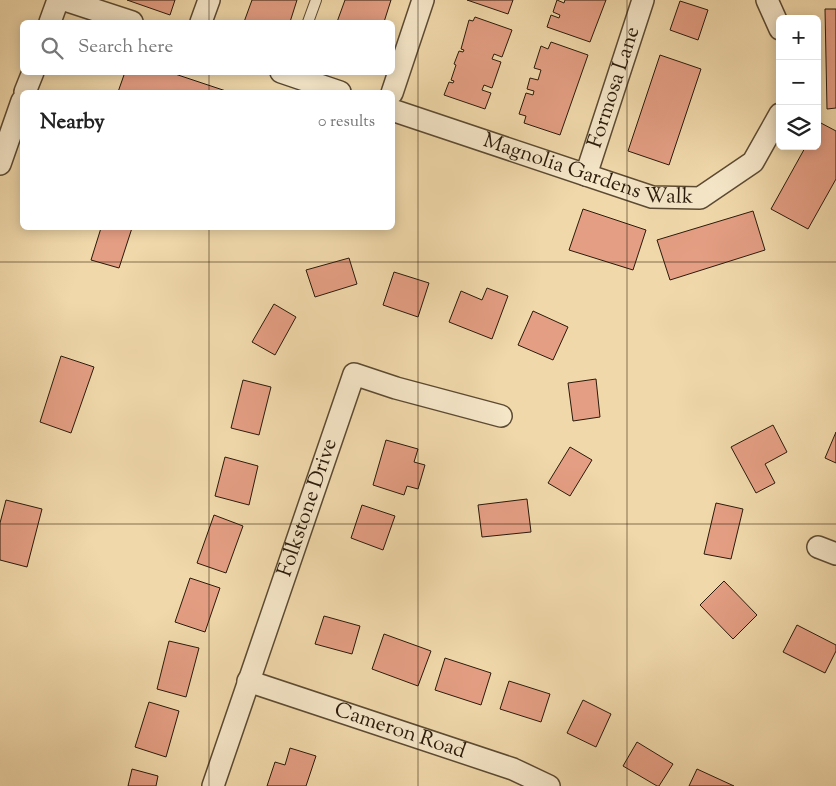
<!DOCTYPE html>
<html lang="en">
<head>
<meta charset="utf-8">
<style>
	:root { --surface:#fff; --page:#f6f6f6; --text:#222; --muted:#767676; --line:#e0e0e0 }
	body { margin:0; font-family:"Sorts Mill Goudy",serif; background:var(--page); color:var(--text) }
	.controls { position:absolute; right:15px; top:15px; display:grid; overflow:hidden; border-radius:8px; box-shadow:0 2px 12px #0003 }
	.controls button { width:45px; height:45px; display:grid; place-items:center; padding:0; border:0; border-bottom:1px solid var(--line); background:var(--surface); color:var(--text); font:25px sans-serif }
	.list { margin:0; padding:0; list-style:none }
	h2 { display:flex; justify-content:space-between; align-items:center; height:65px; margin:0; padding:0 20px; font-size:21px }
	h2 small { font-size:16px; font-weight:400; color:var(--muted) }
	.icon { flex:none; width:28px; height:28px; fill:none; stroke:currentColor; stroke-width:2; stroke-linecap:round; stroke-linejoin:round }
	.map { position:relative; flex:none; width:836px; height:786px; overflow:hidden }
	.search { position:absolute; background:var(--surface); box-shadow:0 2px 12px #0003; left:20px; top:20px; width:375px; height:55px; display:flex; align-items:center; gap:12px; box-sizing:border-box; padding:0 18px; border-radius:8px; color:var(--muted); font-size:19px }
	.panel { position:absolute; background:var(--surface); box-shadow:0 2px 12px #0003; left:20px; top:90px; width:375px; height:140px; border-radius:8px }
	.map>svg:first-child { display:block }
</style>
</head>
<body>
<div class="map">
<svg width="836" height="786" viewBox="0 0 836 786">
	<rect width="100%" height="100%" fill="#f0d8aa"/>
	<filter id="stains"><feTurbulence type="fractalNoise" baseFrequency=".004" numOctaves="4"/><feColorMatrix values="0 0 0 0 .2 0 0 0 0 .09 0 0 0 0 .02 0 0 0 .5 -.17"/></filter>
	<radialGradient id="worn" r=".72"><stop offset=".6" stop-color="#630" stop-opacity="0"/><stop offset="1" stop-color="#630" stop-opacity=".3"/></radialGradient>
	<g fill="#e49e83" stroke="#2a1a0a">
		<path d="M127 0H175L170 15Z"/>
		<path d="M252 0H297L290 22H244Z"/>
		<path d="M345 0H391L384 22H337Z"/>
		<path d="M467 0H513L508 14Z"/>
		<path d="M557 0 564 3 565 0H606L590 42 547 27 551 15 559 18 560 15 553 12Z"/>
		<path d="M680 1 708 10 698 40 670 30Z"/>
		<path d="M825 9H836V108L827 109Z"/>
		<path d="M475 17 512 30 502 57 494 54 492 59 501 62 492 88 484 85 482 90 491 93 485 109 444 95 449 82 453 83 454 81 451 80 456 65 454 64 459 51 463 52 464 50 461 49 469 20 473 21Z"/>
		<path d="M551 42 588 55 560 135 524 123 526 116 519 114 526 93 533 95 534 91 527 89 530 78 538 80 541 70 534 68 541 46 548 49Z"/>
		<path d="M660 55 701 69 669 165 628 151Z"/>
		<path d="M125 72H169L229 92H118Z"/>
		<path d="M819 122 836 131V179L808 229 771 209 806 146H817V126Z"/>
		<path d="M583 209 646 230 633 270 569 250Z"/>
		<path d="M753 211 765 250 670 280 657 240Z"/>
		<path d="M101 228H132L119 268 91 260Z"/>
		<path d="M349 258 357 284 315 297 306 270Z"/>
		<path d="M394 272 429 283 418 317 383 305Z"/>
		<path d="M487 288 508 296 492 339 449 322 461 291 482 300Z"/>
		<path d="M274 304 296 317 275 355 252 342Z"/>
		<path d="M533 311 568 327 553 360 518 345Z"/>
		<path d="M61 356 94 367 71 433 40 422Z"/>
		<path d="M596 379 600 417 573 421 568 383Z"/>
		<path d="M243 380 271 387 259 435 231 428Z"/>
		<path d="M773 425 787 452 765 464 775 483 756 493 731 447Z"/>
		<path d="M836 432V463L825 458Z"/>
		<path d="M386 440 418 449 414 462 425 465 418 489 407 486 404 495 373 485Z"/>
		<path d="M570 447 592 460 570 496 548 483Z"/>
		<path d="M225 457 258 466 249 505 215 496Z"/>
		<path d="M527 499 531 532 482 537 478 505Z"/>
		<path d="M6 500 42 509 27 567 0 560V523Z"/>
		<path d="M716 503 743 509 731 559 704 554Z"/>
		<path d="M362 505 395 516 383 550 351 538Z"/>
		<path d="M214 515 243 526 226 573 197 563Z"/>
		<path d="M190 578 220 588 205 632 175 622Z"/>
		<path d="M724 581 757 615 733 639 700 605Z"/>
		<path d="M324 616 360 626 352 654 315 644Z"/>
		<path d="M797 625 836 645V651L825 673 783 652Z"/>
		<path d="M384 634 431 651 418 686 372 669Z"/>
		<path d="M169 641 199 648 186 697 157 689Z"/>
		<path d="M445 658 491 673 481 705 435 690Z"/>
		<path d="M509 681 550 694 541 722 500 709Z"/>
		<path d="M583 700 611 714 596 747 567 733Z"/>
		<path d="M149 702 179 711 166 757 135 747Z"/>
		<path d="M637 742 673 764 659 786H657L623 766Z"/>
		<path d="M290 748 316 756 306 786H267L275 762 285 765Z"/>
		<path d="M132 769 158 776 156 786H128Z"/>
		<path d="M697 769 734 786H689Z"/>
	</g>
	<g fill="none" stroke-linecap="round" stroke-linejoin="round">
		<g stroke="#5c4a32" stroke-width="12">
			<path id="service" d="M308 22 316 0"/>
		</g>
		<g stroke="#5c4a32" stroke-width="24">
			<g id="minor">
				<path d="M65 0 132 22"/>
				<path d="M767 0 780 29"/>
				<path d="M50 22 58 0"/>
				<path d="M201 22 209 0"/>
				<path d="M281 72 340 92"/>
				<path d="M25 92 33 72"/>
				<path d="M392 93 423 0"/>
				<path id="s1" d="M392 110 652 197 700 198 753 162 780 114"/>
				<path d="M0 164 22 101"/>
				<path id="s2" d="M586 175 643 0"/>
				<path d="M818 547 836 554"/>
				<path id="s3" d="M248 681 513 769 549 786"/>
				<path id="s4" d="M213 786 354 374 396 388 501 416"/>
			</g>
		</g>
		<use href="#service" stroke="#f5e6c8" stroke-width="10"/>
		<use href="#minor" stroke="#f5e6c8" stroke-width="21"/>
	</g>
	<path fill="none" stroke="#2a1a0a" stroke-width="1" stroke-opacity="0.55" d="M209 0V22M418 0V786M627 0V786M209 72V92M209 228V786M0 262H836M0 524H836"/>
	<g text-anchor="middle" dominant-baseline="central" stroke-width="4.5" stroke-linejoin="round" paint-order="stroke">
		<g font-size="21" fill="#2a1a0a" stroke="#f5e6c8">
			<text stroke="none"><textPath href="#s2" startOffset="92">Formosa Lane</textPath></text>
			<text stroke="none"><textPath href="#s1" startOffset="206">Magnolia Gardens Walk</textPath></text>
			<text stroke="none"><textPath href="#s4" startOffset="294">Folkstone Drive</textPath></text>
			<text stroke="none"><textPath href="#s3" startOffset="160">Cameron Road</textPath></text>
		</g>
	</g>
	<rect width="100%" height="100%" filter="url(#stains)"/>
	<rect width="100%" height="100%" fill="url(#worn)"/>
</svg>
<div class="controls">
<button>+</button>
<button>−</button>
<button><svg class="icon" aria-label="layers" viewBox="0 0 24 24"><path d="M12 4l9 5-9 5-9-5zM3 14l9 5 9-5"/></svg></button>
</div>
<div class="search"><svg class="icon" aria-label="search" viewBox="0 0 24 24"><circle cx="10" cy="10" r="6"/><path d="M15 15l6 6"/></svg>Search here</div>
<section class="panel">
<h2>Nearby<small>0 results</small></h2>
<ul class="list">
</ul>
</section>
</div>
</body>
</html>
